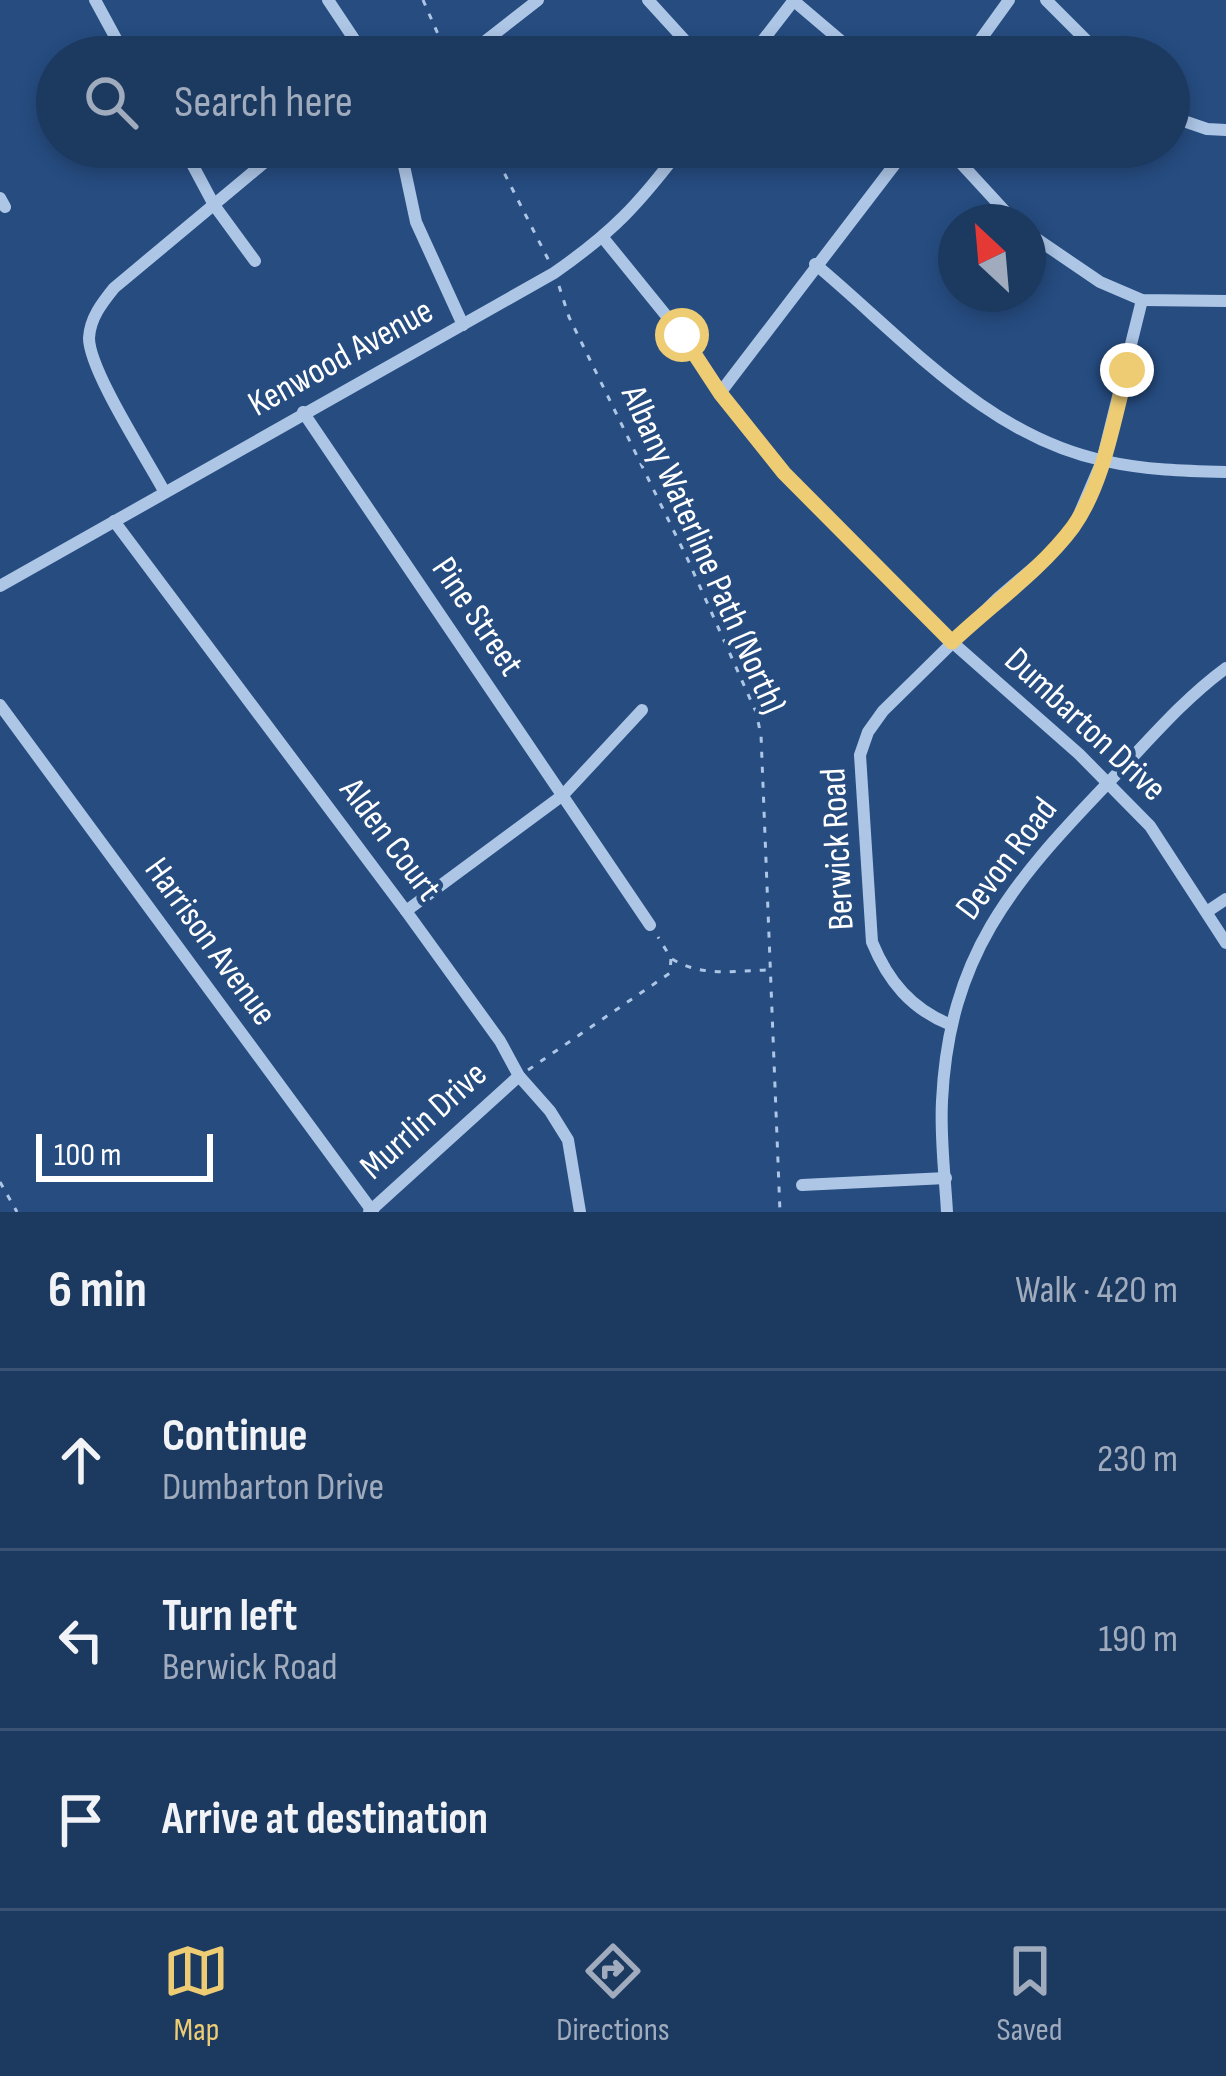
<!DOCTYPE html>
<html lang="en">
<head>
<meta charset="utf-8">
<style>
	:root { --surface:#1c3960; --page:#294469; --text:#f1f3f6; --muted:#a0acbd; --line:#3a5375; --accent:#eecc73 }
	body { margin:0; font-family:"Sofia Sans Condensed",sans-serif; background:var(--page); color:var(--text) }
	.compass { position:absolute; left:938px; top:204px; width:108px; height:108px; border-radius:50%; background:var(--surface); box-shadow:0 6px 18px #0003; rotate:334deg }
	.scale { position:absolute; left:36px; bottom:30px; width:177px; box-sizing:border-box; padding-left:12px; border:6px solid #fff; border-top:0; font-size:33px; line-height:42px; white-space:nowrap; color:#fff; -webkit-text-stroke:9px #264c80; paint-order:stroke }
	.stop { position:absolute; width:36px; height:36px; margin:-27px; border:9px solid #eecc73; border-radius:50%; background:#fff }
	.stop.end { background:#eecc73; border-color:#fff; box-shadow:0 3px 12px #0008 }
	.list { margin:0; padding:0; list-style:none }
	h2 { display:flex; justify-content:space-between; align-items:center; height:156px; margin:0; padding:0 48px; font-size:51px }
	h2 small { font-size:39px; font-weight:400; color:var(--muted) }
	.list li { display:grid; grid-template-columns:78px 1fr auto; gap:36px; align-items:center; box-sizing:border-box; height:180px; padding:0 48px; border-top:3px solid var(--line) }
	.list b { display:block; font-size:45px; white-space:nowrap }
	.list p { margin:0; font-size:39px; white-space:nowrap; color:var(--muted) }
	.list em { font-size:39px; font-style:normal; color:var(--muted) }
	.icon { flex:none; width:66px; height:66px; fill:none; stroke:currentColor; stroke-width:2; stroke-linecap:round; stroke-linejoin:round }
	.map { position:relative; flex:none; width:1226px; height:1212px; overflow:hidden }
	.search { position:absolute; background:var(--surface); box-shadow:0 6px 18px #0003; left:36px; right:36px; top:36px; height:132px; display:flex; align-items:center; gap:30px; box-sizing:border-box; padding:0 42px; border-radius:66px; color:var(--muted); font-size:45px }
	.sheet { height:696px; background:var(--surface) }
	nav { display:flex; justify-content:space-around; align-items:center; box-sizing:border-box; height:168px; border-top:3px solid var(--line); background:var(--surface); font-size:33px; color:var(--muted) }
	nav a { display:grid; justify-items:center; gap:6px }
	nav .on { color:var(--accent) }
	.map>svg:first-child { display:block }
</style>
</head>
<body>
<div class="map">
<svg width="1226" height="1212" viewBox="0 0 1226 1212">
	<rect width="100%" height="100%" fill="#264c80"/>
	<g fill="none" stroke-linecap="round" stroke-linejoin="round">
		<g stroke="#adc6e6" stroke-width="3" stroke-dasharray="6 9" stroke-linecap="butt">
			<path d="M423 0 448 57"/>
			<path d="M491 147 549 261"/>
			<path d="M559 286 569 317 688 560 756 712 761 735 780 1212"/>
			<path d="M672 959C701 977 734 971 767 970"/>
			<path d="M528 1070 670 973 671 958 658 937"/>
			<path d="M0 1182 17 1212"/>
		</g>
		<g stroke="#adc6e6" stroke-width="12">
			<path d="M95 0 126 57"/>
			<path d="M328 0 366 57"/>
			<path d="M648 0 700 57"/>
			<path d="M1046 0 1103 57"/>
			<path d="M794 1 860 57"/>
			<path d="M465 57 538 0"/>
			<path d="M750 57 794 0"/>
			<path d="M968 57 1009 0"/>
			<path d="M1169 116 1207 129 1226 130"/>
			<path d="M183 147 214 205 255 261"/>
			<path d="M400 147 416 222 463 325"/>
			<path d="M946 147 1015 222"/>
			<path d="M0 198 5 207"/>
			<path d="M1028 233 1100 282 1142 300 1226 301"/>
			<path d="M604 239 682 335 720 393 783 473 952 642 1079 754 1150 826 1226 943"/>
			<path d="M815 264C904 338 986 436 1105 461 1145 470 1185 471 1226 472"/>
			<path d="M720 393 908 147"/>
			<path d="M303 412 650 925"/>
			<path d="M164 491C147 459 89 370 89 338 90 318 102 303 114 288L283 147"/>
			<path d="M114 521 406 911 500 1041 519 1076 550 1111 568 1140 580 1212"/>
			<path d="M0 586 554 273C613 232 639 204 682 147"/>
			<path d="M0 705 373 1212"/>
			<path d="M406 911 563 795 642 710"/>
			<path d="M1208 911 1226 899"/>
			<path d="M951 1025C911 1009 888 981 872 942L860 755 868 732 883 711 998 598 1052 552 1075 524 1102 461 1142 300"/>
			<path d="M802 1185 946 1178"/>
			<path d="M369 1212 519 1076"/>
			<path d="M947 1212C945 1176 940 1138 942 1101 949 956 1011 884 1107 784 1146 744 1181 701 1226 668"/>
		</g>
	</g>
	<g fill="none" stroke-linecap="round" stroke-linejoin="round">
		<path stroke="#eecc73" stroke-width="15" d="M682 335 720 393 784 473 952 642C991 605 1041 570 1073 527 1104 483 1113 421 1127 370"/>
	</g>
	<g text-anchor="middle" dominant-baseline="central" stroke-width="9" stroke-linejoin="round" paint-order="stroke">
		<g font-size="36" fill="#fff" stroke="#264c80">
			<text transform="translate(341 358) rotate(-29)">Kenwood Avenue</text>
			<text transform="translate(703 550) rotate(66)">Albany Waterline Path (North)</text>
			<text transform="translate(477 617) rotate(56)">Pine Street</text>
			<text transform="translate(1085 725) rotate(43)">Dumbarton Drive</text>
			<text transform="translate(390 840) rotate(53)">Alden Court</text>
			<text transform="translate(838 849) rotate(-93)">Berwick Road</text>
			<text transform="translate(1007 859) rotate(-53)">Devon Road</text>
			<text transform="translate(210 942) rotate(54)">Harrison Avenue</text>
			<text transform="translate(424 1121) rotate(-42)">Murrlin Drive</text>
		</g>
	</g>
</svg>
<svg class="compass" viewBox="-18 -18 36 36"><path d="M0-13l5 13h-10z" fill="#e53935"/><path d="M0 13l5-13h-10z" fill="#a0acbd"/></svg>
<div class="scale">100 m</div>
<div class="stop" style="left:682px;top:335px"></div>
<div class="stop end" style="left:1127px;top:370px"></div>
<div class="search"><svg class="icon" aria-label="search" viewBox="0 0 24 24"><circle cx="10" cy="10" r="6"/><path d="M15 15l6 6"/></svg>Search here</div>
</div>
<section class="sheet">
<h2>6 min<small>Walk · 420 m</small></h2>
<ul class="list">
<li><svg class="icon" aria-label="ahead" viewBox="0 0 24 24"><path d="M12 20V5M6 11l6-6 6 6"/></svg><div><b>Continue</b><p>Dumbarton Drive</p></div><em>230 m</em></li>
<li><svg class="icon" aria-label="left" viewBox="0 0 24 24"><path d="M17 20v-9H6M10 6l-5 5 5 5"/></svg><div><b>Turn left</b><p>Berwick Road</p></div><em>190 m</em></li>
<li><svg class="icon" aria-label="arrive" viewBox="0 0 24 24"><path d="M6 21V4h12l-3 4 3 4H6"/></svg><div><b>Arrive at destination</b></div></li>
</ul>
</section>
<nav>
<a class="on"><svg class="icon" aria-label="map" viewBox="0 0 24 24"><path d="M3 6l6-2 6 2 6-2v14l-6 2-6-2-6 2zM9 4v14M15 6v14"/></svg>Map</a>
<a><svg class="icon" aria-label="directions" viewBox="0 0 24 24"><path d="M12 3l9 9-9 9-9-9zM9 14v-3h6M13 9l2 2-2 2"/></svg>Directions</a>
<a><svg class="icon" aria-label="saved" viewBox="0 0 24 24"><path d="M7 4h10v16l-5-4-5 4z"/></svg>Saved</a>
</nav>
</body>
</html>
